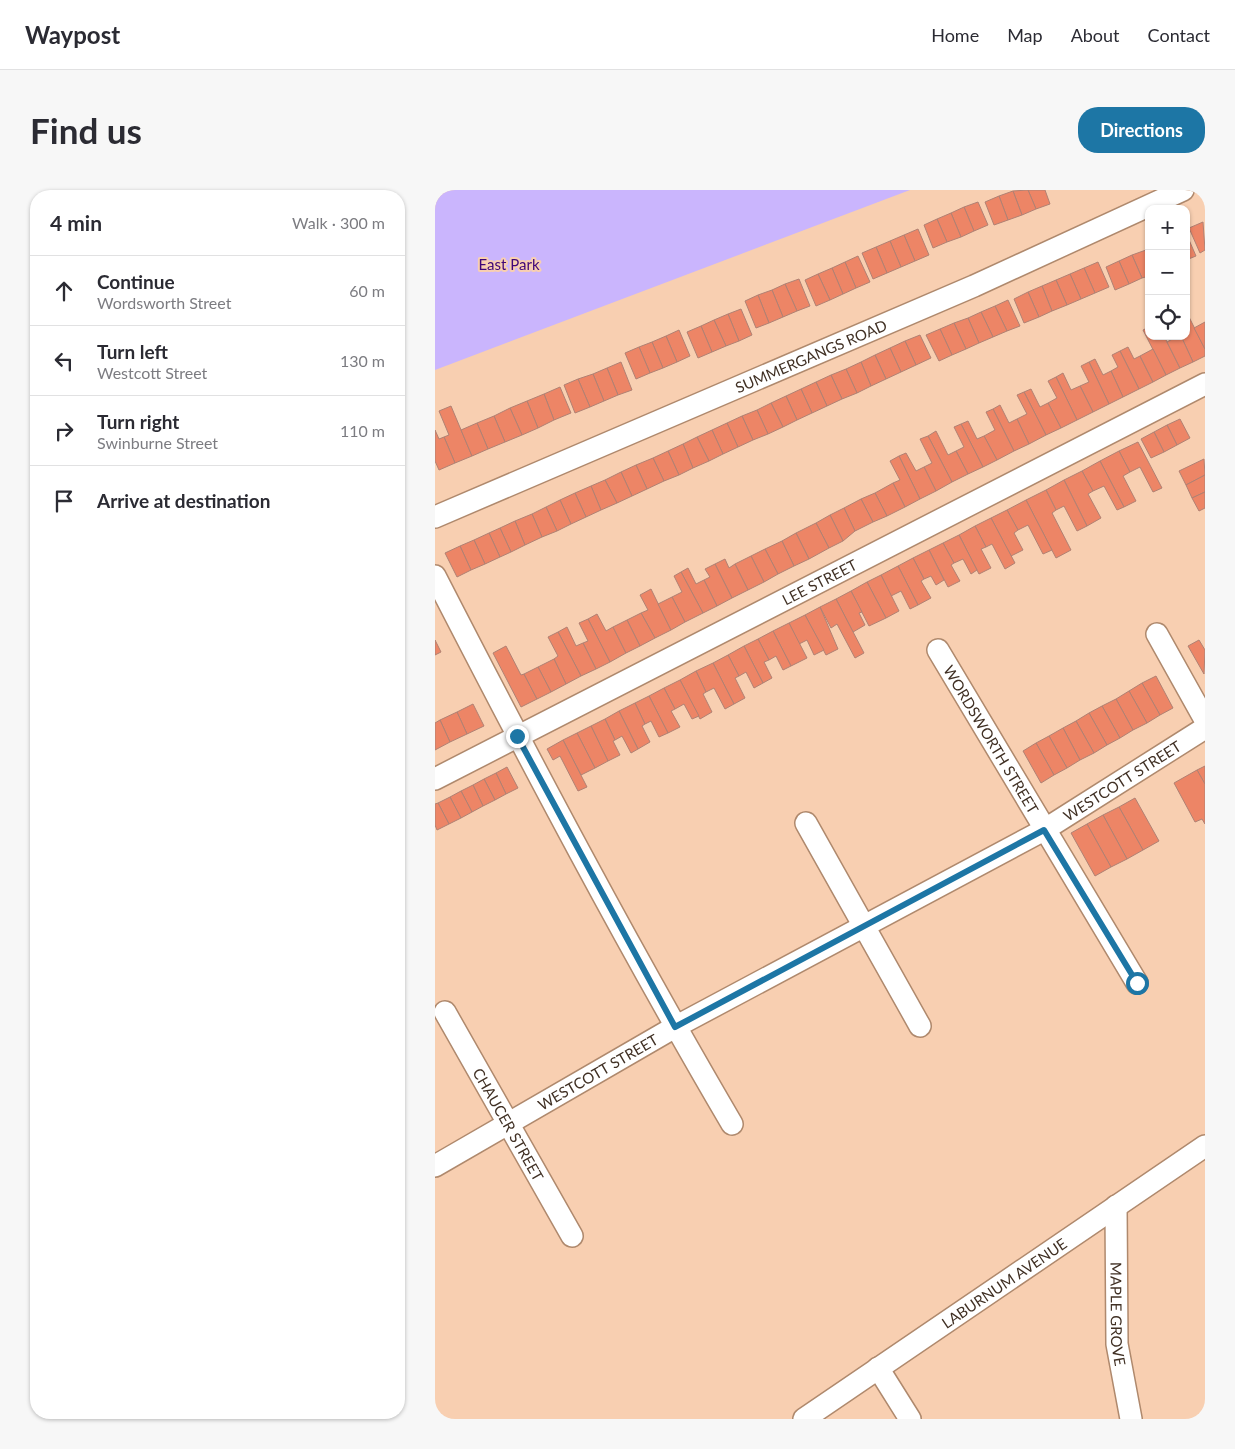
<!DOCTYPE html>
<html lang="en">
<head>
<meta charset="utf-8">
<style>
	:root { --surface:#fff; --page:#f7f7f7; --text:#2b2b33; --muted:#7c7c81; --line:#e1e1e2; --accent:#1d76a5 }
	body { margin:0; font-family:Lato,sans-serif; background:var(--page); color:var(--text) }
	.controls { position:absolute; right:15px; top:15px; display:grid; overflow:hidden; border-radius:10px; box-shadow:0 1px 4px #0004 }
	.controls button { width:45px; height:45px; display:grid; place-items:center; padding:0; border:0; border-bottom:1px solid var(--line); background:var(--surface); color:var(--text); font:25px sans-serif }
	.stop { position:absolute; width:15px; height:15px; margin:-11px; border:4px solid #1d76a5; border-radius:50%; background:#fff }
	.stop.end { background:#1d76a5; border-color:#fff; box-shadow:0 1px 5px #0008 }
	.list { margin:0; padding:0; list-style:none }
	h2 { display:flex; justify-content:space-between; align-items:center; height:65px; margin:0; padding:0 20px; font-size:21px }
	h2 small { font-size:16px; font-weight:400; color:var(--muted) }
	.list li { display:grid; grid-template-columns:32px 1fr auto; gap:15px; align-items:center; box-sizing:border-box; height:70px; padding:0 20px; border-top:1px solid var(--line) }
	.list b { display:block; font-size:19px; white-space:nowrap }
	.list p { margin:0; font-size:16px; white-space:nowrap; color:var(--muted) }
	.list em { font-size:16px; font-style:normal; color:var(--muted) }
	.icon { flex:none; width:28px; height:28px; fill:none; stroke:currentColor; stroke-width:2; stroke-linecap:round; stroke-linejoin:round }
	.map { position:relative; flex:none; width:770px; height:1229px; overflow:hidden; border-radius:20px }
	header { display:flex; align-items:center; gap:30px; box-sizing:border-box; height:70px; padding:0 25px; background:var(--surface); border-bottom:1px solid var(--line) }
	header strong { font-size:24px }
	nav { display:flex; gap:28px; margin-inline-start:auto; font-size:18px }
	.intro { display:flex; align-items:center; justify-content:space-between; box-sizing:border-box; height:120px; padding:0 30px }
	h1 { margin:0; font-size:35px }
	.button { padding:12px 22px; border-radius:20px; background:var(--accent); color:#fff; font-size:18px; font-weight:700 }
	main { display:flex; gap:30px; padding:0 30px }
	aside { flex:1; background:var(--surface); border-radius:20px; box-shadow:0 1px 4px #0004 }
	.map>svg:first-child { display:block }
</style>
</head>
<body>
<header>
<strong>Waypost</strong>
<nav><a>Home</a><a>Map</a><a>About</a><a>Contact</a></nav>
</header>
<div class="intro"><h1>Find us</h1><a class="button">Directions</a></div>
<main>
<aside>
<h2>4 min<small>Walk · 300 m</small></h2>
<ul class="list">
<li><svg class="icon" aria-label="ahead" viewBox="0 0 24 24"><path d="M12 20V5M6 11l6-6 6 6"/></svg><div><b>Continue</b><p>Wordsworth Street</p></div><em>60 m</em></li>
<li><svg class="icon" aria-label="left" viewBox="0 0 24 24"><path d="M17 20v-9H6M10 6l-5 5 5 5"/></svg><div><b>Turn left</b><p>Westcott Street</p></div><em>130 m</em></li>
<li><svg class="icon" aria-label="right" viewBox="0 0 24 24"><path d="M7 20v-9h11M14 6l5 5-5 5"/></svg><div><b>Turn right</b><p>Swinburne Street</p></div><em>110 m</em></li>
<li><svg class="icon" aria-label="arrive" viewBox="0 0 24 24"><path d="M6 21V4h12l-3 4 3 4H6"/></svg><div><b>Arrive at destination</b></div></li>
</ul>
</aside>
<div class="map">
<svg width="770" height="1229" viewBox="0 0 770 1229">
	<rect width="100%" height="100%" fill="#f8cfb1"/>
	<path fill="#cab5fd" d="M0 0H475L0 180Z"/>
	<g fill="#ed8566" stroke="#b08173">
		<path d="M593 0H610L615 14 601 19Z"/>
		<path d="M593 0 601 19 587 25 578 1Z"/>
		<path d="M578 1 587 25 573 30 564 6Z"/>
		<path d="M564 6 573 30 559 35 550 12Z"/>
		<path d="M543 12 553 35 539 41 529 17Z"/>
		<path d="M529 17 539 41 526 47 516 23Z"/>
		<path d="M516 23 526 47 512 52 502 29Z"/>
		<path d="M502 29 512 52 498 58 489 35Z"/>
		<path d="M768 32 770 60 765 63 754 38Z"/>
		<path d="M483 39 494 65 480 71 469 45Z"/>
		<path d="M751 43 761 66 751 70Z"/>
		<path d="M469 45 480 71 466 77 455 51Z"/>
		<path d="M455 51 466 77 452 83 441 57Z"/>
		<path d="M441 57 452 83 438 89 427 63Z"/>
		<path d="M711 60 714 66V86L707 88 697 65Z"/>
		<path d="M697 65 707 88 694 94 684 71Z"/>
		<path d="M423 66 435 92 421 98 410 72Z"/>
		<path d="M684 71 694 94 680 100 671 77Z"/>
		<path d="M410 72 421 98 408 104 397 78Z"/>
		<path d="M663 72 674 97 660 103 649 78Z"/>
		<path d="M397 78 408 104 395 110 383 84Z"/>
		<path d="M649 78 660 103 646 109 635 84Z"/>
		<path d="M383 84 395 110 381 116 370 90Z"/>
		<path d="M635 84 646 109 632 115 621 90Z"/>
		<path d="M364 89 375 116 362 121 350 94Z"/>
		<path d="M621 90 632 115 617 121 607 96Z"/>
		<path d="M350 94 362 121 348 127 337 100Z"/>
		<path d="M607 96 617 121 604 127 593 102Z"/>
		<path d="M337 100 348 127 334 133 323 105Z"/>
		<path d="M593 102 604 127 589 133 579 109Z"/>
		<path d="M323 105 334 133 321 138 310 111Z"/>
		<path d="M573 110 585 136 572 141 560 116Z"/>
		<path d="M560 116 572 141 558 147 546 122Z"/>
		<path d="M306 119 317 145 304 151 293 124Z"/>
		<path d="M751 121 770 159V166L758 172 746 146H751Z"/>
		<path d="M546 122 558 147 544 153 533 128Z"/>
		<path d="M293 124 304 151 291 156 279 130Z"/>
		<path d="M533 128 544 153 531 159 519 133Z"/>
		<path d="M279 130 291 156 277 162 266 136Z"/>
		<path d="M770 132V159L759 138Z"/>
		<path d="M519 133 531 159 517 165 505 139Z"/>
		<path d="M266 136 277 162 263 168 252 142Z"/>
		<path d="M714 137V146H729L745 178 731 185 708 140Z"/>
		<path d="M505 139 517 165 504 171 491 145Z"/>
		<path d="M244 140 255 166 242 172 231 146Z"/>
		<path d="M485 145 496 168 481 175 470 151Z"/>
		<path d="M231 146 242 172 228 178 217 152Z"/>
		<path d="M743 146H746L758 172 745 178 732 152Z"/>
		<path d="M470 151 481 175 466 182 455 158Z"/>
		<path d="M217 152 228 178 215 183 204 157Z"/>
		<path d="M204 157 215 183 201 189 190 163Z"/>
		<path d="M693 157 699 169 705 166 718 192 704 199 685 161Z"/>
		<path d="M455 158 466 182 451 189 440 165Z"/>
		<path d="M718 159 731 185 718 192 705 166Z"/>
		<path d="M685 161 704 199 688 207 676 181 683 177 677 165Z"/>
		<path d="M440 165 451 189 436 196 426 172Z"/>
		<path d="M660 169 668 185 676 181 688 207 674 214 654 172Z"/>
		<path d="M186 172 197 200 183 205 172 178Z"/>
		<path d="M426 172 436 196 422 203 411 179Z"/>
		<path d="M654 172 674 214 658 222 645 196 654 192 646 176Z"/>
		<path d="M172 178 183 205 169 211 158 184Z"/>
		<path d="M411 179 422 203 407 209 396 185Z"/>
		<path d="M628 183 636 200 645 196 658 222 642 230 621 187Z"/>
		<path d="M158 184 169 211 155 217 143 189Z"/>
		<path d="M396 185 407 209 392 216 381 192Z"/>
		<path d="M621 187 642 230 626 238 613 213 622 208 613 191Z"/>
		<path d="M143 189 155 217 140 223 129 195Z"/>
		<path d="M381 192 392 216 377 223 366 199Z"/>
		<path d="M125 197 136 223 119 230 109 204Z"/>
		<path d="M366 199 377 223 362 230 351 206Z"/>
		<path d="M596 199 605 217 613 213 626 238 611 245 589 202Z"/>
		<path d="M589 202 611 245 594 254 582 229 592 224 582 205Z"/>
		<path d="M109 204 119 230 103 238 92 211Z"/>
		<path d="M351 206 362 230 348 237 336 213Z"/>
		<path d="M92 211 103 238 87 245 75 218Z"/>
		<path d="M336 213 348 237 333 244 322 220Z"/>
		<path d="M565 215 574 233 582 229 594 254 579 261 558 219Z"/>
		<path d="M16 216 37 266 20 273 9 247 14 245 4 221Z"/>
		<path d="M75 218 87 245 70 252 59 226Z"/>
		<path d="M558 219 579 261 562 270 549 246 560 240 551 222Z"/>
		<path d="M322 220 333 244 318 250 307 226Z"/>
		<path d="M59 226 70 252 53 259 42 233Z"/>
		<path d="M307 226 318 250 303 257 292 233Z"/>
		<path d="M745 229 755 248 742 255 732 235Z"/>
		<path d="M533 231 542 249 549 246 562 270 548 277 526 234Z"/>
		<path d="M42 233 53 259 37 266 26 240Z"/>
		<path d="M292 233 303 257 288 264 277 240Z"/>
		<path d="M526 234 548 277 533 284 521 261 529 257 519 237Z"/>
		<path d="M732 235 742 255 729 262 719 242Z"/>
		<path d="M0 240 4 249 9 247 20 273 4 280 0 271Z"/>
		<path d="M277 240 288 264 274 271 262 247Z"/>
		<path d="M501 241 513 265 521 261 533 284 517 292 493 246Z"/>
		<path d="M719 242 729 262 716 268 706 249Z"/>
		<path d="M493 246 517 292 501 301 489 277 497 273 485 249Z"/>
		<path d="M262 247 274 271 258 278 248 254Z"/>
		<path d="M703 252 727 298 718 302 705 277 695 282 684 261Z"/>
		<path d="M248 254 258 278 244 285 233 261Z"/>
		<path d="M233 261 244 285 229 291 218 268Z"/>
		<path d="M684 261 695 282 688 286 701 311 689 317 665 271Z"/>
		<path d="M471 263 481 281 489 277 501 301 485 309 464 266Z"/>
		<path d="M464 266 485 309 470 317 458 293 465 290 455 271Z"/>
		<path d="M218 268 229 291 212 299 201 275Z"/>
		<path d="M769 269 770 285 751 295 744 281Z"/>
		<path d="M665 271 689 317 682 320 669 296 658 301 647 281Z"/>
		<path d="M201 275 212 299 197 306 186 282Z"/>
		<path d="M647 281 658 301 653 304 666 328 652 336 629 290Z"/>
		<path d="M186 282 197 306 182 313 170 290Z"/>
		<path d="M770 285V302L757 308 751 295Z"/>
		<path d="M170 290 182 313 166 320 156 296Z"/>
		<path d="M629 290 652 336 642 341 629 316 621 320 611 300Z"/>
		<path d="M458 293 470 317 452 326 440 303Z"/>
		<path d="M156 296 166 320 151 327 140 303Z"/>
		<path d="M611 300 621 320 617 323 636 360 621 368 591 310Z"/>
		<path d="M770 302V318L764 321 757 308Z"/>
		<path d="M140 303 151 327 136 334 125 310Z"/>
		<path d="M440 303 452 326 438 332 426 309Z"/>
		<path d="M426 309 438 332 420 341 409 318Z"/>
		<path d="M125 310 136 334 122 341 111 317Z"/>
		<path d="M591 310 617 360 608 364 593 335 583 340 572 320Z"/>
		<path d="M111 317 122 341 107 347 97 324Z"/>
		<path d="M409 318 420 341 408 351 395 325Z"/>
		<path d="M572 320 583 340 579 343 588 360 576 366 556 328Z"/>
		<path d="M97 324 107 347 90 355 80 331Z"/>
		<path d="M395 325 408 351 394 358 381 333Z"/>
		<path d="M556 328 580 373 570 379 557 354 551 357 540 336Z"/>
		<path d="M80 331 90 355 76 362 65 338Z"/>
		<path d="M381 333 394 358 374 369 361 343Z"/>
		<path d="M540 336 551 357 546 359 556 378 544 384 524 345Z"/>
		<path d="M65 338 76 362 65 367 54 343Z"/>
		<path d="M54 343 65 367 50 374 39 350Z"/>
		<path d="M361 343 374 369 359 376 347 351Z"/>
		<path d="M524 345 542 380 536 384 528 369 519 373 508 353Z"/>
		<path d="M39 350 50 374 36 380 25 356Z"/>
		<path d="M347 351 359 376 343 384 330 359Z"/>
		<path d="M508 353 519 373 516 375 525 391 513 397 494 360Z"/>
		<path d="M25 356 36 380 22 387 10 363Z"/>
		<path d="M330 359 343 384 329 392 316 366Z"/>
		<path d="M494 360 509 390 501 395 496 386 489 389 478 368Z"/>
		<path d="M316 366 329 392 313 400 300 374Z"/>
		<path d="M478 368 489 389 486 391 496 408 483 415 463 376Z"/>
		<path d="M290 369 294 378 300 374 313 400 297 408 280 374Z"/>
		<path d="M280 374 297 408 282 416 269 390 275 387 270 379Z"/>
		<path d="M463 376 483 415 475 419 466 401 456 406 446 385Z"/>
		<path d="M253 378 261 394 269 390 282 416 268 423 246 382Z"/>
		<path d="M246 382 268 423 250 432 237 407 247 402 239 386Z"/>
		<path d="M446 385 464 421 451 428 432 392Z"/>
		<path d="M432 392 451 428 434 436 416 401Z"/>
		<path d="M216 399 236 440 220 448 206 423 213 420 205 405Z"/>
		<path d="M416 401 427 422 424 423 430 435 418 442 401 409Z"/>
		<path d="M237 407 250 432 236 440 223 414Z"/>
		<path d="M401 409 429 463 420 468 402 434 396 438 385 417Z"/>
		<path d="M385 417 403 459 391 465 370 425Z"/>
		<path d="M206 423 220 448 205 456 192 430Z"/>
		<path d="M162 424 171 441 178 437 191 463 175 472 153 429Z"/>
		<path d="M370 425 389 460 379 465 372 450 364 454 354 433Z"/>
		<path d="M153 429 175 472 161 479 148 453 153 451 144 433Z"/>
		<path d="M192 430 205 456 191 463 178 437Z"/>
		<path d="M354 433 372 468 356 476 338 441Z"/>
		<path d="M132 437 141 456 148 453 161 479 146 486 123 442Z"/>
		<path d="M338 441 356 476 348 480 341 466 334 470 323 449Z"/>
		<path d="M123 442 146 486 131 494 119 469 123 466 113 447Z"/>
		<path d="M323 449 334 470 329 472 337 488 328 493 309 456Z"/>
		<path d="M0 450 6 462 0 465Z"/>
		<path d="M764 450 770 460 769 484 753 456Z"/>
		<path d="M71 456 86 485 89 484 102 509 86 517 58 463Z"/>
		<path d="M309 456 328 493 319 498 311 482 304 486 293 465Z"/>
		<path d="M293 465 304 486 300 488 310 508 299 514 278 473Z"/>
		<path d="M119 469 131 494 116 502 103 477Z"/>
		<path d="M278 473 299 514 290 519 279 498 271 502 261 481Z"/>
		<path d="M103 477 116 502 102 509 89 484Z"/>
		<path d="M261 481 271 502 268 504 277 522 265 529 245 490Z"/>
		<path d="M721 486 738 518 725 525 707 493Z"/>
		<path d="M245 490 264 526 257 529 249 514 240 519 229 498Z"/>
		<path d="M707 493 725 525 712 533 694 501Z"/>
		<path d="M229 498 240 519 236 521 245 537 233 543 214 506Z"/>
		<path d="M694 501 712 533 698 540 681 509Z"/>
		<path d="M214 506 233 543 224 547 216 531 210 534 200 513Z"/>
		<path d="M681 509 698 540 685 548 667 516Z"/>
		<path d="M200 513 210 534 207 536 215 552 203 559 184 521Z"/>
		<path d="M38 514 49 536 32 544 22 522Z"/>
		<path d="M667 516 685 548 672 555 654 523Z"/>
		<path d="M184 521 203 559 196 563 187 546 180 550 170 529Z"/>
		<path d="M22 522 32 544 15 552 5 530Z"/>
		<path d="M654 523 672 555 659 563 641 531Z"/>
		<path d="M170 529 180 550 178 551 185 565 173 571 156 536Z"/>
		<path d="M5 530 15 552 0 560V533Z"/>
		<path d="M641 531 659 563 645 570 628 538Z"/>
		<path d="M156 536 173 571 160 578 142 543Z"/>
		<path d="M628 538 645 570 632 578 614 546Z"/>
		<path d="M142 543 160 578 146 585 128 550Z"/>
		<path d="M614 546 632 578 619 585 601 553Z"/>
		<path d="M128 550 152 597 143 601 125 566 118 570 112 559Z"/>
		<path d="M601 553 619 585 606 593 588 561Z"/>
		<path d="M770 576V594L762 580Z"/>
		<path d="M72 577 83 598 71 604 61 583Z"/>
		<path d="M762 580 770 594V634L767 629 760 632 739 593Z"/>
		<path d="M61 583 71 604 60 610 49 589Z"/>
		<path d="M49 589 60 610 48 616 38 595Z"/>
		<path d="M38 595 48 616 37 622 26 601Z"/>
		<path d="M26 601 37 622 26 628 15 607Z"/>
		<path d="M15 607 26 628 14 634 3 613Z"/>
		<path d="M700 608 724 651 708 660 684 617Z"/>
		<path d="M3 613 14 634 2 640 0 635V614Z"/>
		<path d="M684 617 708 660 692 669 668 625Z"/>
		<path d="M668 625 692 669 676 677 652 634Z"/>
		<path d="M652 634 676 677 660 686 636 643Z"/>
	</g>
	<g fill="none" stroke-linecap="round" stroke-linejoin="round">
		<g stroke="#af896d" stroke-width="24">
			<g id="minor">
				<path id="s1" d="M0 327 539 96 748 0"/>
				<path d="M0 386C95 571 192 755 297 934"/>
				<path d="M722 444 770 530"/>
				<path id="s2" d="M503 460 702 793"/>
				<path id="s3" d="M0 589 770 194"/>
				<path d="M371 633 485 836"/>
				<path id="s4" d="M10 822 137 1046"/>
				<path id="s5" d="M0 976 240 837 609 640 770 538"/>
				<path id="s6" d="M681 1016 682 1154 696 1229"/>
				<path d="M443 1178 475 1229"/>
				<path id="s7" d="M369 1229 770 956"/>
			</g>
		</g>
		<use href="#minor" stroke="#fff" stroke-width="21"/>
	</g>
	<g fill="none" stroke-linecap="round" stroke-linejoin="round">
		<path stroke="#1d76a5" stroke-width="6" d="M82 546 240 837 609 640 702 793"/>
	</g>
	<g text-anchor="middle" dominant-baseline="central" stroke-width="4" stroke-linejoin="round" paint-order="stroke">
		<g font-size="15" fill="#3f0678" stroke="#f8cfb1">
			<text x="74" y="74">East Park</text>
		</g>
		<g font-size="15" fill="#403024" stroke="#f8cfb1">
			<text stroke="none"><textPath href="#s1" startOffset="409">SUMMERGANGS ROAD</textPath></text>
			<text stroke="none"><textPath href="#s3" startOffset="432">LEE STREET</textPath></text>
			<text stroke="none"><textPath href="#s2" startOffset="104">WORDSWORTH STREET</textPath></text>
			<text stroke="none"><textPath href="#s5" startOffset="788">WESTCOTT STREET</textPath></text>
			<text stroke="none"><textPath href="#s5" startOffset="188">WESTCOTT STREET</textPath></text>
			<text stroke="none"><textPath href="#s4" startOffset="129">CHAUCER STREET</textPath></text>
			<text stroke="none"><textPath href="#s7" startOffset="242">LABURNUM AVENUE</textPath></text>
			<text stroke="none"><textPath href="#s6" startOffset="108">MAPLE GROVE</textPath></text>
		</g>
	</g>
</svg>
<div class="controls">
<button>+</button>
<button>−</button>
<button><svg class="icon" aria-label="locate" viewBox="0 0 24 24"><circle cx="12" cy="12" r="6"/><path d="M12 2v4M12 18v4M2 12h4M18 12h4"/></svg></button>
</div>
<div class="stop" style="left:702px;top:793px"></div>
<div class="stop end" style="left:82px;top:546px"></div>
</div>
</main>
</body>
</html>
